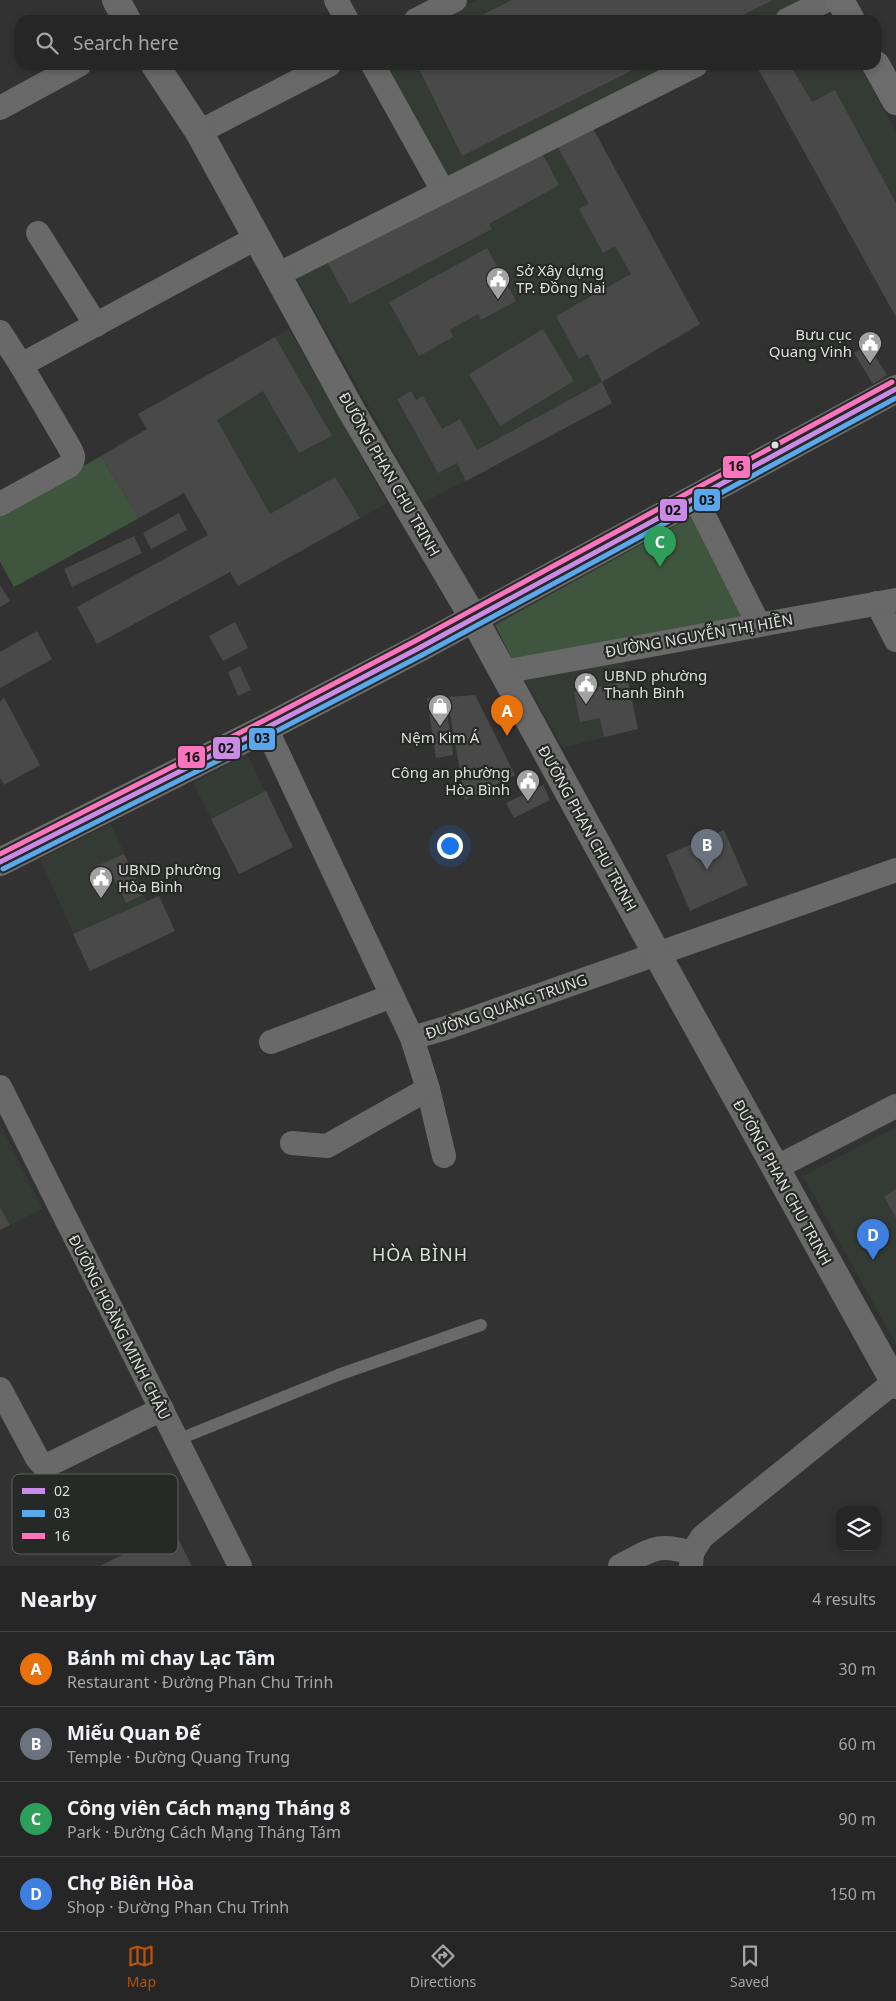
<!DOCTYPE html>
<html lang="en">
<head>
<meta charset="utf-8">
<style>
	:root { --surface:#252625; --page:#313232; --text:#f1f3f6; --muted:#a3a5a7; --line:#424342; --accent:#b45309 }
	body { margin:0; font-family:"Noto Sans",sans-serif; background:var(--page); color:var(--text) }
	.controls { position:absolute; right:15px; bottom:15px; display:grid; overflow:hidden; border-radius:10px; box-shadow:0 2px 8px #0003 }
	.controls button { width:45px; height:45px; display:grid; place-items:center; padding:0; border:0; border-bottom:1px solid var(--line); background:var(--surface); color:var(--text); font:25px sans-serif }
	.you { position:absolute; left:449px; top:845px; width:18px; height:18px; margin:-12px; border:4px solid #fff; border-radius:50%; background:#1a73e8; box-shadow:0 0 0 8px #1a73e833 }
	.badge { display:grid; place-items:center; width:32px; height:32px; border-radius:50%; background:var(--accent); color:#fff; font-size:16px; font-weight:700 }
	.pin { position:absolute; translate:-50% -41px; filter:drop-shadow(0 1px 2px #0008) }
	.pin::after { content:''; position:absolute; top:26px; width:18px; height:15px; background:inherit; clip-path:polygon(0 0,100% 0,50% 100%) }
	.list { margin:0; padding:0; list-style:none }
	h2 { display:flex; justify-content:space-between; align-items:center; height:65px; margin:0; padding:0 20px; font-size:21px }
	h2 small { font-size:16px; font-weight:400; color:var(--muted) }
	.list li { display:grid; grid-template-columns:32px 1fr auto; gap:15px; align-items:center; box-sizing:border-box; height:75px; padding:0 20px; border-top:1px solid var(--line) }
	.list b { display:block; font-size:19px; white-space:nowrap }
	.list p { margin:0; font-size:16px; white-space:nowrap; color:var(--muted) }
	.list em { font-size:16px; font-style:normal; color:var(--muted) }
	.icon { flex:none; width:28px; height:28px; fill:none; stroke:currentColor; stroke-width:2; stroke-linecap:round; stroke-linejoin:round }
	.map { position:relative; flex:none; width:896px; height:1566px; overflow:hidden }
	.search { position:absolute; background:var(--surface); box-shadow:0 2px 8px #0003; left:15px; right:15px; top:15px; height:55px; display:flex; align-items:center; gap:12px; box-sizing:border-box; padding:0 18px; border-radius:15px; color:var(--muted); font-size:19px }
	.sheet { height:365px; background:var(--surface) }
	nav { display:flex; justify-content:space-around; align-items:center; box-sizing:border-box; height:70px; border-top:1px solid var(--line); background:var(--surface); font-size:14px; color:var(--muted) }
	nav a { display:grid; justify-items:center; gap:2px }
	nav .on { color:var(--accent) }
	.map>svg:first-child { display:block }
</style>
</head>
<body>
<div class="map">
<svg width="896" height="1566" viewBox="0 0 896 1566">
	<rect width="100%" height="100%" fill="#313231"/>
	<g fill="#343a34">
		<path d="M476 0H807L766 20H437Z"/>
		<path d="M384 65H675L447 178Z"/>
		<path d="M756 65H859L896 131V317Z"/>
		<path d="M590 123 700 324 602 382 612 403 423 503 295 276Z"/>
		<path d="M289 329 388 503 238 586 138 414Z"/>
		<path d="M624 659 638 729 563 748 523 677Z"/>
		<path d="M247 754 293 847 239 874 193 783Z"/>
		<path d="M111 824 146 901 159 896 175 931 90 971 40 859Z"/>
		<path d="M0 1124 43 1209 0 1230Z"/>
		<path d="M896 1127V1344L803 1176Z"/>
	</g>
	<g fill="#40553e">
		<path d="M101 456 139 518 14 587 0 562V515Z"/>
		<path d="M693 516 745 618 512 659 495 625Z"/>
	</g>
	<g fill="#484948">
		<path d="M512 0H773L733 20H472Z"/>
		<path d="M417 65H643L462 156Z"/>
		<path d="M756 65H790L812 102 835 90 896 203V317Z"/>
		<path d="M590 123 700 324 602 382 588 354 579 359 556 316 631 274 615 246 603 253 579 209 589 204 555 142Z"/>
		<path d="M540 149 559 185 489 224 492 229 350 304 326 260Z"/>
		<path d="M487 248 516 301 481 320 478 314 450 330 453 337 419 356 389 302Z"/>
		<path d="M543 329 574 381 500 426 469 374Z"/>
		<path d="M275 337 332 436 299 453 263 391 217 420 270 514 335 477 360 518 238 586 230 572 97 644 77 607 208 535 184 493 139 518 101 456 147 429 138 414Z"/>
		<path d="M868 345 887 375 873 384 854 353Z"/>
		<path d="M602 382 612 403 466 481 457 463 438 473 397 399 411 391 416 400 423 396 442 429 460 419 477 450Z"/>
		<path d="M179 513 187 530 151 549 143 533Z"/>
		<path d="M134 536 142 553 72 587 64 569Z"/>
		<path d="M0 585 10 601 0 607Z"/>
		<path d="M235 622 248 648 223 661 209 636Z"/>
		<path d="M37 631 52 659 0 688V652Z"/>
		<path d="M240 666 251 690 238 696 228 672Z"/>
		<path d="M628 681 638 729 604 737 600 718 580 722 574 692Z"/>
		<path d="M445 695 453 755 436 758 427 698Z"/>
		<path d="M475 695 515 775 465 800 447 697Z"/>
		<path d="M4 697 40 765 4 785 0 778V702Z"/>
		<path d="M543 785 550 800 514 818 506 803Z"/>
		<path d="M266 791 293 847 239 874 211 819Z"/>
		<path d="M724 830 748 885 690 911 666 855Z"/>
		<path d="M124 854 143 895 126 903 113 876 102 881 95 867Z"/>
		<path d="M159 896 175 931 90 971 73 934Z"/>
		<path d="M896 1189V1218L884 1197Z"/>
		<path d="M0 1207 10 1225 0 1230Z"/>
		<path d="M173 1529 192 1566H100Z"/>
	</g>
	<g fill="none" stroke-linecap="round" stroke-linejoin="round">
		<path stroke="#686968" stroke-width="12" d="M177 1440 338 1375 481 1325"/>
		<g stroke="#686968" stroke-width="24">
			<path d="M336 0 347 20"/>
			<path d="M416 20 455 0"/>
			<path d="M787 20 827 0"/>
			<path d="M373 65 443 191"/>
			<path d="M0 108 79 65"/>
			<path d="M199 132 329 65"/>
			<path d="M38 233 96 325"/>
			<path d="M277 275 696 65"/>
			<path d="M0 332 21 365 256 238"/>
			<path d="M695 498 759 625"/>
			<path d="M0 504 69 466C76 458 73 454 68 445L21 365"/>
			<path d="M877 603 896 640"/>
			<path d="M503 672 896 600"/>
			<path d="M266 728 412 1038 446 1028 896 870"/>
			<path d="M412 1038 428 1089 444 1156"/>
			<path d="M271 1042 392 996"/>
			<path d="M0 1087 240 1566"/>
			<path d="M292 1143 327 1146 428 1089"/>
			<path d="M775 1168 896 1106"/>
			<path d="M0 1389 37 1458 42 1464 48 1465 162 1409"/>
			<path d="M620 1566C652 1550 656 1542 692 1553"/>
			<path d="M691 1566 692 1553 702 1537 894 1382"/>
		</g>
		<g stroke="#686968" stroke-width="28">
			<path d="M116 0 127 20"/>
			<path d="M155 65 199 132 351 410 474 619 657 954 896 1385"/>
		</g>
		<g stroke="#6b6c6b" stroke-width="28">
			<path d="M840 0 851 20"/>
			<path d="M876 65 896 101"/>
			<path d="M0 862 266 728 421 647 896 389"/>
		</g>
		<g stroke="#272926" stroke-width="9">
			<path id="bus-1" d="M0 862 266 728 421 647 896 389"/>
		</g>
		<g stroke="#272926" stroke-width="9">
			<path id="bus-2" d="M3 869 269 735 424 654 896 398"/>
		</g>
		<g stroke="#272926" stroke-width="9">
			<path id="bus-3" d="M0 854 263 721 417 640 892 382"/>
		</g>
		<use href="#bus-1" stroke="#ca8be6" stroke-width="5"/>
		<use href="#bus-2" stroke="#5aa8eb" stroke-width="5"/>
		<use href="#bus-3" stroke="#fc73be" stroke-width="5"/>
	</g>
	<defs>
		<g id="civic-pin" transform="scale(1.25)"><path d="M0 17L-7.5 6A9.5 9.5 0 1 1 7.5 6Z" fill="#a1a2a1" stroke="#272926"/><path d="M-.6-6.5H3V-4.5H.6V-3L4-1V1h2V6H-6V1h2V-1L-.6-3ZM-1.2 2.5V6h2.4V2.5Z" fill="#fff"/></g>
		<g id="shop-pin" transform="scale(1.25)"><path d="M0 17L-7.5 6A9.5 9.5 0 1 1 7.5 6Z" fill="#a1a2a1" stroke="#272926"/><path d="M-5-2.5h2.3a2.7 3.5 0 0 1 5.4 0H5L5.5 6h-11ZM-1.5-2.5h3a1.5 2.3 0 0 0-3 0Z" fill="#fff"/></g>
	</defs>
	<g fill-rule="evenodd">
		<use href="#civic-pin" x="498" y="279"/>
		<use href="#civic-pin" x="870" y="343"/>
		<use href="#civic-pin" x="586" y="684"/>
		<use href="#shop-pin" x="440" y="706"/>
		<use href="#civic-pin" x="528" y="781"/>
		<use href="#civic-pin" x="101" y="878"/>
	</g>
	<circle fill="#dddfdd" stroke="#272926" stroke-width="2" cx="775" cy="445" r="4.5"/>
	<g text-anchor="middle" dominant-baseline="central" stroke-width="4.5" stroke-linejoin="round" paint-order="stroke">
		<g font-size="15" fill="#dddfdd" stroke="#272926" text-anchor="start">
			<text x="516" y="270">Sở Xây dựng<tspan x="516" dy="17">TP. Đồng Nai</tspan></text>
			<text x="852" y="334" text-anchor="end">Bưu cục<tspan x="852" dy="17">Quang Vinh</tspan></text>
			<text x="604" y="675">UBND phường<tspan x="604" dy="17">Thanh Bình</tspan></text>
			<text x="440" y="737" text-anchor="middle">Nệm Kim Á</text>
			<text x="510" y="772" text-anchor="end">Công an phường<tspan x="510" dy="17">Hòa Bình</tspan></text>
			<text x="118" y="869">UBND phường<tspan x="118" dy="17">Hòa Bình</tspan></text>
		</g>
		<g font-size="15" fill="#dddfdd" stroke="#272926">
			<text transform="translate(390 474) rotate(60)">ĐƯỜNG PHAN CHU TRINH</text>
			<text transform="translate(699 635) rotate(-10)">ĐƯỜNG NGUYỄN THỊ HIỀN</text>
			<text transform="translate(588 828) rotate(61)">ĐƯỜNG PHAN CHU TRINH</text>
			<text transform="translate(506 1006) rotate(-19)">ĐƯỜNG QUANG TRUNG</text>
			<text transform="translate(783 1182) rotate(61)">ĐƯỜNG PHAN CHU TRINH</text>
			<text transform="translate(120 1327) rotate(63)">ĐƯỜNG HOÀNG MINH CHÂU</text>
		</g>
		<g font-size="18" letter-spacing="1" fill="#dddfdd" stroke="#272926">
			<text x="420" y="1254">HÒA BÌNH</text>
		</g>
	</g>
	<rect x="12" y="1474" width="166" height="80" rx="8" fill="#272926" stroke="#5e605d" stroke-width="1"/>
	<rect x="22" y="1488" width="23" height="6" fill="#ca8be6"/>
	<rect x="22" y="1510" width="23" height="7" fill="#5aa8eb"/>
	<rect x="22" y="1533" width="23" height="6" fill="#fc73be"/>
	<g font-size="14" fill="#dddfdd">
		<text x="54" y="1496">02</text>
		<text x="54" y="1518">03</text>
		<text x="54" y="1541">16</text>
	</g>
	<g stroke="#272926" stroke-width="2">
		<rect x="722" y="455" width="29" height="24" rx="5" fill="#fc73be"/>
		<rect x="693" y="488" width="28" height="24" rx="5" fill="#5aa8eb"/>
		<rect x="659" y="498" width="29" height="24" rx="5" fill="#ca8be6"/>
		<rect x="248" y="727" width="28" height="24" rx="5" fill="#5aa8eb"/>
		<rect x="212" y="736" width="29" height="24" rx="5" fill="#ca8be6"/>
		<rect x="177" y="745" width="29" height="24" rx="5" fill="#fc73be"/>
	</g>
	<g font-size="14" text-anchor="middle" font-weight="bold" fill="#111">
		<text x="736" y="471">16</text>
		<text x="707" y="505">03</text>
		<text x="673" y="515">02</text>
		<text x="262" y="743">03</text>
		<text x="226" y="753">02</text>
		<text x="192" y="762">16</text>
	</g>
</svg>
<div class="controls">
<button><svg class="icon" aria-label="layers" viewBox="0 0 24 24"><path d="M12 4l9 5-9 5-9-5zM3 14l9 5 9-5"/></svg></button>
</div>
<div class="you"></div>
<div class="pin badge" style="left:507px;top:736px;background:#e8710a">A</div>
<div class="pin badge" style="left:707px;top:870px;background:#6b7280">B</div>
<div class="pin badge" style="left:660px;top:567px;background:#2e9e5b">C</div>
<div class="pin badge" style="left:873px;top:1260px;background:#3f7fe0">D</div>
<div class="search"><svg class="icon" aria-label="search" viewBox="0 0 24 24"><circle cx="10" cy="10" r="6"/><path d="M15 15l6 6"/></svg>Search here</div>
</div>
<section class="sheet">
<h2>Nearby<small>4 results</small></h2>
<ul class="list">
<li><span class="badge" style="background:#e8710a">A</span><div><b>Bánh mì chay Lạc Tâm</b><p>Restaurant · Đường Phan Chu Trinh</p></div><em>30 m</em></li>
<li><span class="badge" style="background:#6b7280">B</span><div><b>Miếu Quan Đế</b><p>Temple · Đường Quang Trung</p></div><em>60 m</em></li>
<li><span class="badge" style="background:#2e9e5b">C</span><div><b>Công viên Cách mạng Tháng 8</b><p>Park · Đường Cách Mạng Tháng Tám</p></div><em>90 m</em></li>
<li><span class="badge" style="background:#3f7fe0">D</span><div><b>Chợ Biên Hòa</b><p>Shop · Đường Phan Chu Trinh</p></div><em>150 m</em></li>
</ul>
</section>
<nav>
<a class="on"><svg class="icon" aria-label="map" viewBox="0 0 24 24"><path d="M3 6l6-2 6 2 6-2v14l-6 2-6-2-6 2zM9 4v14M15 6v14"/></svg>Map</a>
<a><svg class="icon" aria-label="directions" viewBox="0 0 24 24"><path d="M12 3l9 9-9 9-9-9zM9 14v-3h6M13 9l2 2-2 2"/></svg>Directions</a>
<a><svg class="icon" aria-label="saved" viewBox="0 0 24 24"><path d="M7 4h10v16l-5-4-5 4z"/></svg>Saved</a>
</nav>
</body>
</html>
